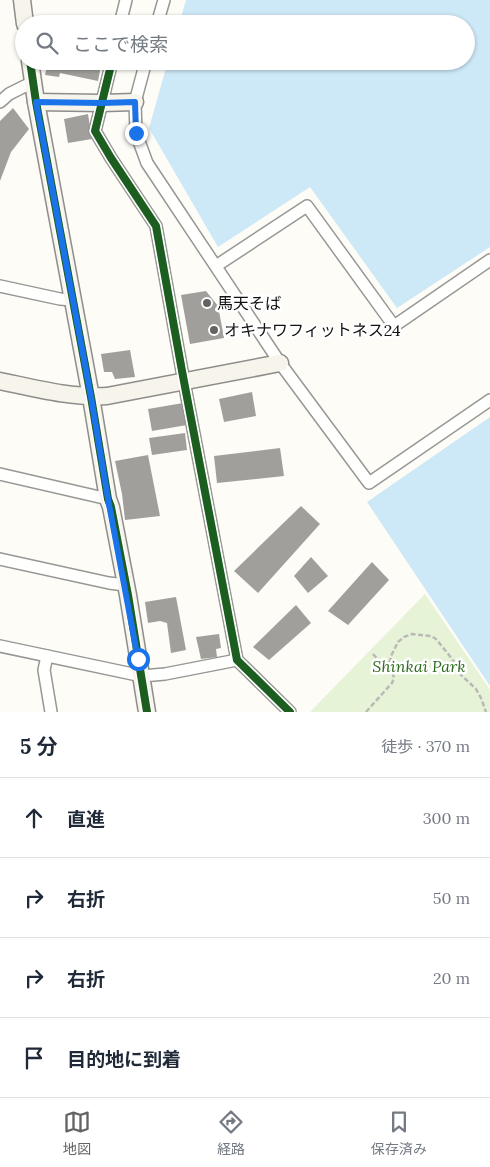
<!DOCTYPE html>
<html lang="ja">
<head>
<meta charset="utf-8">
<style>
	:root { --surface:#fff; --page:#f2f2f3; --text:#1f2937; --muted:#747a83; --line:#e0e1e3; --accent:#646362 }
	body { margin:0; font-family:Lora,"Noto Sans JP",serif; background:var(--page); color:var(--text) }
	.stop { position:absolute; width:15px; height:15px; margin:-11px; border:4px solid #1a73e8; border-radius:50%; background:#fff }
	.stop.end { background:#1a73e8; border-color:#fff; box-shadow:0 1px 5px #0008 }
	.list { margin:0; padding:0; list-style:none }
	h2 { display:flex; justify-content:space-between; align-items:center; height:65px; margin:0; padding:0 20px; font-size:21px }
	h2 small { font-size:16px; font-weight:400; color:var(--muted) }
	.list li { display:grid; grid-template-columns:32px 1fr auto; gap:15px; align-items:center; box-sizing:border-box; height:80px; padding:0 20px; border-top:1px solid var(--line) }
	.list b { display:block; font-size:19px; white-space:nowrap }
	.list em { font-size:16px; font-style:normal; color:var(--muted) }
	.icon { flex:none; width:28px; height:28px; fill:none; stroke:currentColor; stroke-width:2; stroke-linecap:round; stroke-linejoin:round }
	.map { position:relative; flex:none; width:490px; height:712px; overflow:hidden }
	.search { position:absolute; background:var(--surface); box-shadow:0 1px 4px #0004; left:15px; right:15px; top:15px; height:55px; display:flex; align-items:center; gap:12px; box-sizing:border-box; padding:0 18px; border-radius:28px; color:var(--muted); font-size:19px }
	.sheet { height:385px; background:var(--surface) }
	nav { display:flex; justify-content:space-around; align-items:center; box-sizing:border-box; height:70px; border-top:1px solid var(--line); background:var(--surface); font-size:14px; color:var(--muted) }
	nav a { display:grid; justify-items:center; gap:2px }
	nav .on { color:var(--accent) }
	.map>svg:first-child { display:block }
</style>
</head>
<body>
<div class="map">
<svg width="490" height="712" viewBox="0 0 490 712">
	<rect width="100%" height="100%" fill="#fdfcf7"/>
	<path fill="#e7f3d7" d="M425 594 490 690V712H310Z"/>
	<g fill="#cde8f7">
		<path d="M186 0H490V247L397 308 310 187 218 247 149 128 168 61H466V24H179Z"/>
		<path d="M490 417V686L367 502Z"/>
	</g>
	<g fill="#a19f9c">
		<path d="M48 61H102L98 81 60 73 59 77 45 75Z"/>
		<path d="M13 108 29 129 11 152 0 181V121Z"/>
		<path d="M88 114 92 139 68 143 64 119Z"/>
		<path d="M206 291 218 306 224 338 190 344 181 295Z"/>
		<path d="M130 350 135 377 115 379 112 372H104L101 354Z"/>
		<path d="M252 392 256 416 224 422 219 399Z"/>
		<path d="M183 403 187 425 152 431 148 409Z"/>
		<path d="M185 433 187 450 152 455 149 438Z"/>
		<path d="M280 448 284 476 217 483 214 456Z"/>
		<path d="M148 455 160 516 125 520 122 494 115 461Z"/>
		<path d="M301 506 320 524 258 593 234 571Z"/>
		<path d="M311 557 328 576 308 593 294 576Z"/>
		<path d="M372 562 389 580 348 625 328 611Z"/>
		<path d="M176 597 186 650 171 653 167 623 160 621 148 623 145 602Z"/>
		<path d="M296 605 311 623 269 660 253 647Z"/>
		<path d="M219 634 221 648 216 649 217 657 201 659 196 637Z"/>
	</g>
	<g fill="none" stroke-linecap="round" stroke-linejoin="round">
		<g stroke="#979795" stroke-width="14">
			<g id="street">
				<path d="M120 24 126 0"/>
				<path d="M157 24 164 0"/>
				<path d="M112 61 95 131 111 158 156 226 182 371 237 660 290 712"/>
				<path d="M146 61 135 102 136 133 147 163 280 363 369 483 490 400"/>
				<path d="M0 102 9 94 33 82"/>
				<path d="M216 266 307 206 394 326 490 260"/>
				<path d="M0 286 60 299 72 300"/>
				<path d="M0 474 108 499"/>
				<path d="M0 559 109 583 125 585"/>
				<path d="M0 646 142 676 165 674 237 660"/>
				<path d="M47 656 44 670 51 712"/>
			</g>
		</g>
		<g stroke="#8e8d8b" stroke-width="19">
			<g id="secondary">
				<path d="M22 0 25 24"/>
				<path d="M30 61 36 102 91 397 108 499 111 507 128 595 147 712"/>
				<path d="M36 102 102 103 135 102"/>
				<path d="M0 381C34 388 71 398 107 396L280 363"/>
			</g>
		</g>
		<g stroke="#b9b9b8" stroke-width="2.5" stroke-dasharray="5 2.5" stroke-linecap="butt">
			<path d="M373 654C378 660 382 663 390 662"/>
			<path d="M366 712 392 683 394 678 390 662 391 656 398 642 404 637 412 634 431 636 436 639 449 655 454 662 460 674 476 689 481 698 486 712"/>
		</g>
		<use href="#street" stroke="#fffffe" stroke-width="11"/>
		<use href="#secondary" stroke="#f6f4eb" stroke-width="16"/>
		<g stroke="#fff" stroke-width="11">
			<g id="cycleway">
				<path d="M30 61 36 102 91 397 108 499 111 507 128 595 147 712"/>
				<path d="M112 61 95 131 111 158 156 226 182 371 237 660 290 712"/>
			</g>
		</g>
		<use href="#cycleway" stroke="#1b5e20" stroke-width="8"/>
	</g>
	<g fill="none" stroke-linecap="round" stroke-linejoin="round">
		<path stroke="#1a73e8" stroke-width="6" d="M136 133 135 102 102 103 36 102 91 397 108 499 138 659"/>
	</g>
	<g fill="#646362" stroke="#fff" stroke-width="2">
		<circle cx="207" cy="303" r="5"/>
		<circle cx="214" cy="330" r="5"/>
	</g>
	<g text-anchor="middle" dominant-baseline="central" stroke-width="5" stroke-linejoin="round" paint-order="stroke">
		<g font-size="16" fill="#111" stroke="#fff" text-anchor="start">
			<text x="217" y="303">馬天そば</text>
			<text x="224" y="330">オキナワフィットネス24</text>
		</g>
		<g font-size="16" font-style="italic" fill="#2f6b1f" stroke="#fff">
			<text x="419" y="666">Shinkai Park</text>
		</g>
	</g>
</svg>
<div class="stop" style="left:138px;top:659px"></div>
<div class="stop end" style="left:136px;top:133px"></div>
<div class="search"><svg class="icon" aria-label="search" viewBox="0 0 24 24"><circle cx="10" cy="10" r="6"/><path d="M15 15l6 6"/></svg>ここで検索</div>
</div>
<section class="sheet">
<h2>5 分<small>徒歩 · 370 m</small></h2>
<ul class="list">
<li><svg class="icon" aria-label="ahead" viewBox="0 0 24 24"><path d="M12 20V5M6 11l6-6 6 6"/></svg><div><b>直進</b></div><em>300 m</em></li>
<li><svg class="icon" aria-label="right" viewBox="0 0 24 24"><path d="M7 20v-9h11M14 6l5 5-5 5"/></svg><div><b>右折</b></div><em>50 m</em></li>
<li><svg class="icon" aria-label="right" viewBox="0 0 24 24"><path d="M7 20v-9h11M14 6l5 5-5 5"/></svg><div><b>右折</b></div><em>20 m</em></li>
<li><svg class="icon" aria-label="arrive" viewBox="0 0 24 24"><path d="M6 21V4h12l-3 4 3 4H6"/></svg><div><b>目的地に到着</b></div></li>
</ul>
</section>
<nav>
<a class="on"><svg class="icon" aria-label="map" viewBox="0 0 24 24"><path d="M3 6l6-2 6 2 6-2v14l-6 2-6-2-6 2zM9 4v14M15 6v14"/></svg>地図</a>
<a><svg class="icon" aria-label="directions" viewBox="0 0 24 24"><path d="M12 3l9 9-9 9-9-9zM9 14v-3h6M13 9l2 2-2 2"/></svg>経路</a>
<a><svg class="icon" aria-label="saved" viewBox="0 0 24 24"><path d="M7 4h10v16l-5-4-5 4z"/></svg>保存済み</a>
</nav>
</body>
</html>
